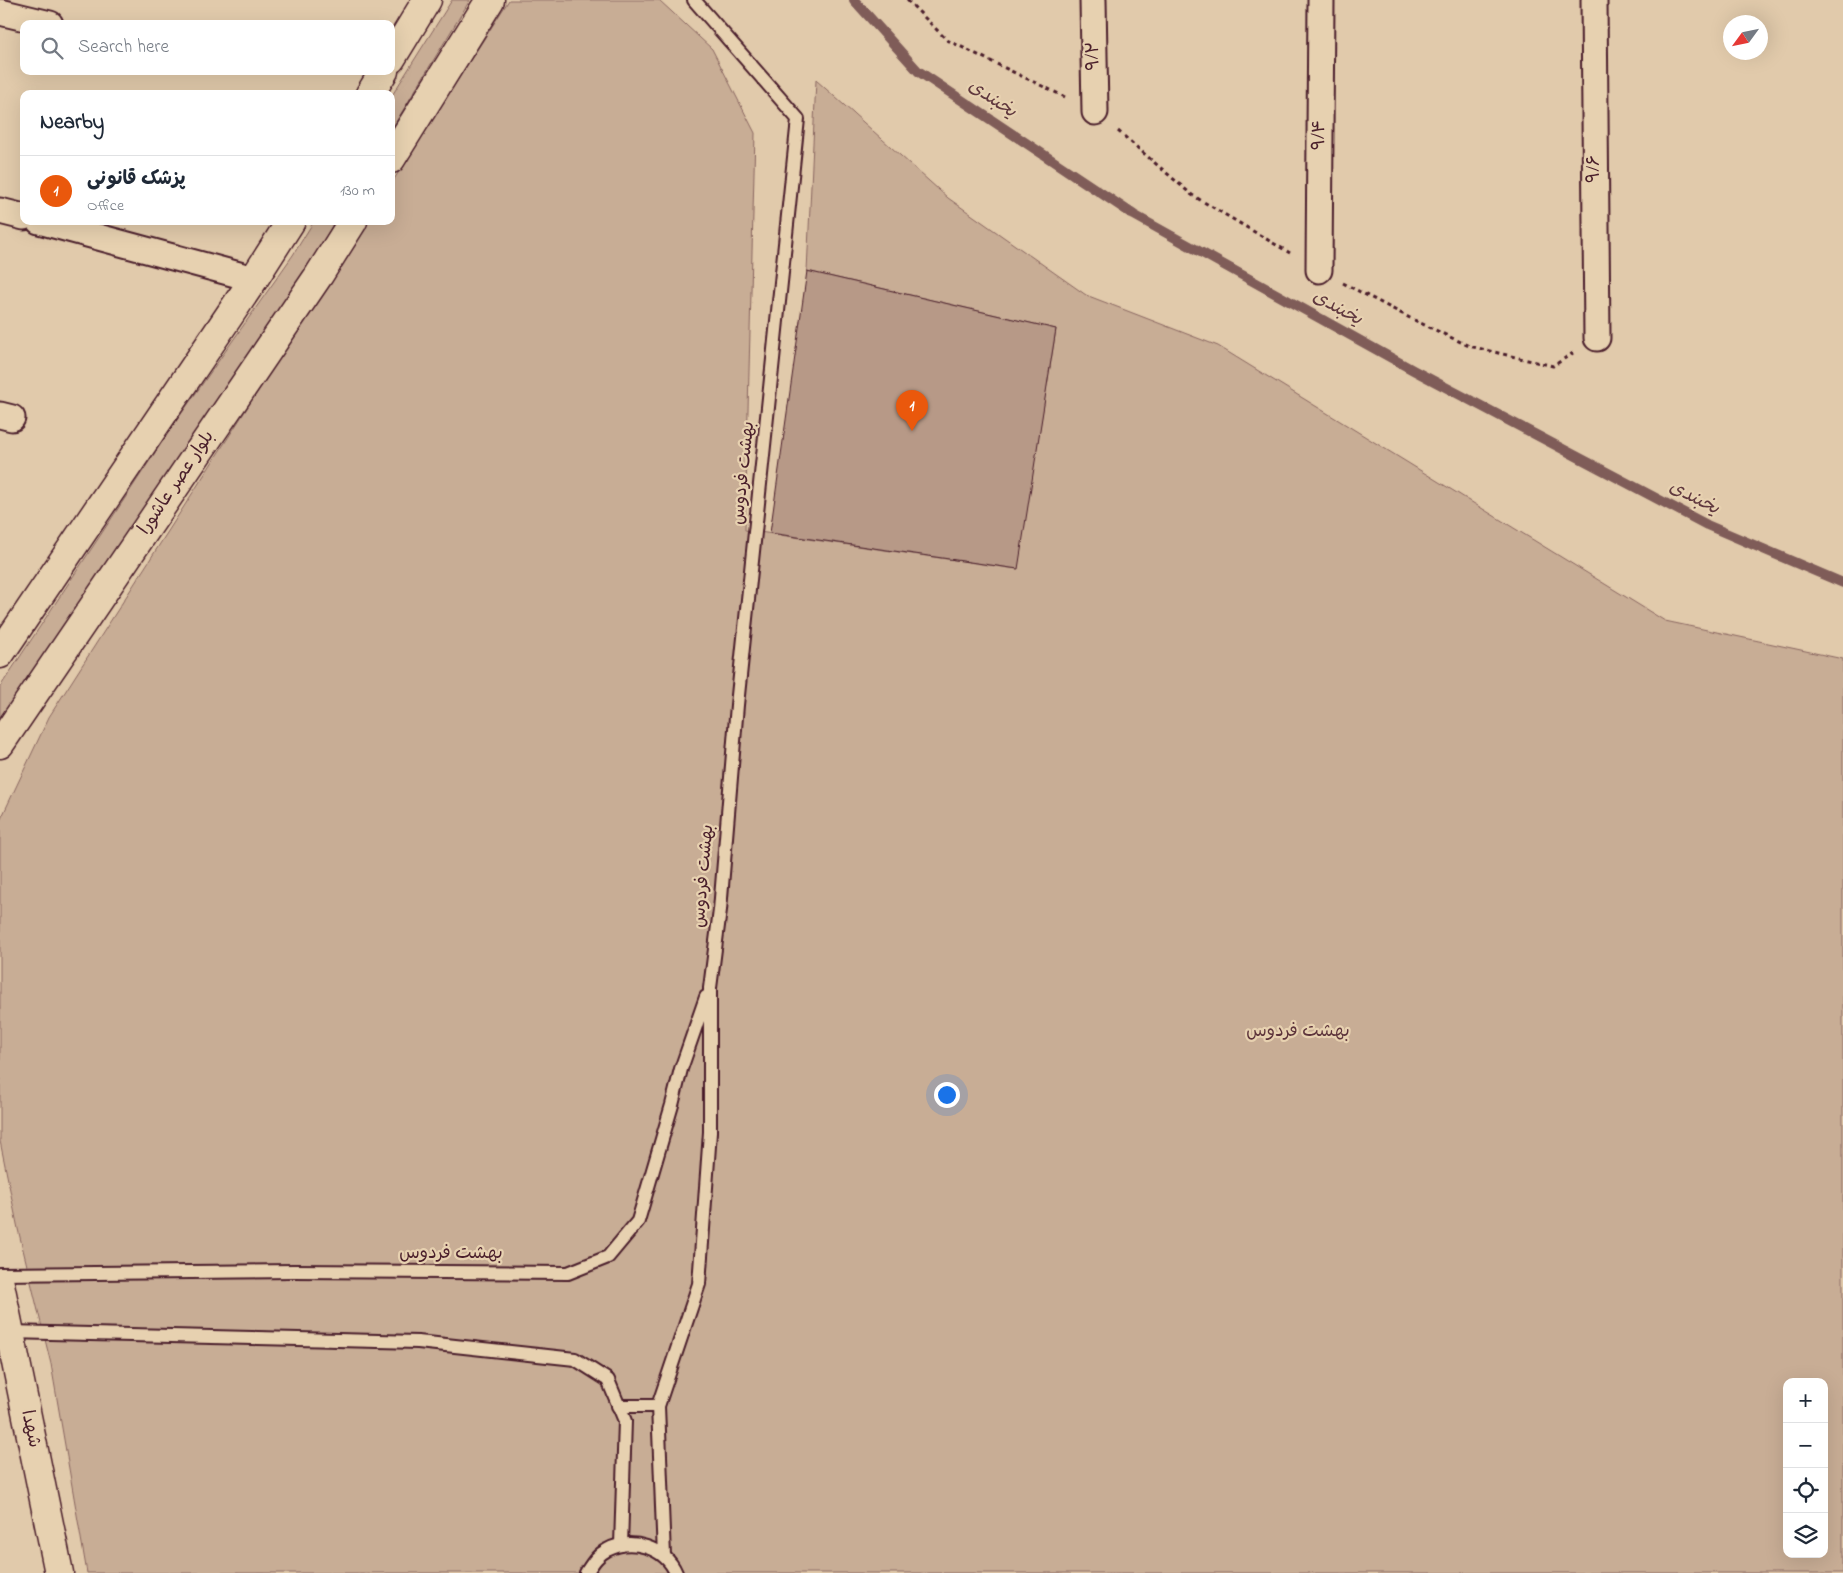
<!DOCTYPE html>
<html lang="en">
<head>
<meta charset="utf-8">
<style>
	:root { --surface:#fff; --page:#f2f2f3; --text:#1f2937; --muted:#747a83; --line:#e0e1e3; --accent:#ea580c }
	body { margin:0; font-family:"Indie Flower","Playpen Sans Arabic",sans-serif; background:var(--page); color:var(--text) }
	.controls { position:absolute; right:15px; bottom:15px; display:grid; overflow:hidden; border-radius:10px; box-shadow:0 5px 20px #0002 }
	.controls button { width:45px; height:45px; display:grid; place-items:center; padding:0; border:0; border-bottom:1px solid var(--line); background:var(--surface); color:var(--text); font:25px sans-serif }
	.compass { position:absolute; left:1723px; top:15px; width:45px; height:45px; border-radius:50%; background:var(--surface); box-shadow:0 5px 20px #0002; rotate:237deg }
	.you { position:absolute; left:946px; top:1094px; width:18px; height:18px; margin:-12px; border:4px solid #fff; border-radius:50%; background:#1a73e8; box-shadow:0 0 0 8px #1a73e833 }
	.badge { display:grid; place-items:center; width:32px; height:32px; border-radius:50%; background:var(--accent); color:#fff; font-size:16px; font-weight:700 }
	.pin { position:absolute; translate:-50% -41px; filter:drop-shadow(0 1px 2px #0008) }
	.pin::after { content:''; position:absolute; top:26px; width:18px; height:15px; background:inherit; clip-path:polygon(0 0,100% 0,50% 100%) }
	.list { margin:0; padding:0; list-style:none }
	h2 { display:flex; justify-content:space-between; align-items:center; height:65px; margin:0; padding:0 20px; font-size:21px }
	h2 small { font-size:16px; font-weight:400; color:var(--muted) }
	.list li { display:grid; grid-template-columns:32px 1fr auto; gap:15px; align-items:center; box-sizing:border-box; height:70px; padding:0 20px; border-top:1px solid var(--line) }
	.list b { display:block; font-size:19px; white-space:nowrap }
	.list p { margin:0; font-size:16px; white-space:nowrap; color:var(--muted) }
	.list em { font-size:16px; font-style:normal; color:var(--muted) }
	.icon { flex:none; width:28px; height:28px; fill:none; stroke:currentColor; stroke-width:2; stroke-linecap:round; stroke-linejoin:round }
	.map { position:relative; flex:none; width:1843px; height:1573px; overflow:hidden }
	.search { position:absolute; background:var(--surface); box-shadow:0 5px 20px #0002; left:20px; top:20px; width:375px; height:55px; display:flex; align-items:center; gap:12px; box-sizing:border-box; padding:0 18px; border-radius:10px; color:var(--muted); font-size:19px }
	.panel { position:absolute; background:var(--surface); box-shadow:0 5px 20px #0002; left:20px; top:90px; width:375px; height:135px; border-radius:10px }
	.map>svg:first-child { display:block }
</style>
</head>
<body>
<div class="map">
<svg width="1843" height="1573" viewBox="0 0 1843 1573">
	<rect width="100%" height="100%" fill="#e1caab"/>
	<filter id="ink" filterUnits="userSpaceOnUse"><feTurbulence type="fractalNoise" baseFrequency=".02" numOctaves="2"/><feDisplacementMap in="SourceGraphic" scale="10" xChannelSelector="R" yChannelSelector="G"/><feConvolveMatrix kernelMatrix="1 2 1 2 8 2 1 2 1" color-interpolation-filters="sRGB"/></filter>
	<g filter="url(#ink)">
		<g fill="#c8ad95" stroke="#896660" fill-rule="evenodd">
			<path d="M452 0H470L391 130V97Z"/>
			<path d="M509 0H659L712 49 755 133 745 530 1017 569 1056 329 807 271 816 80 948 198 1086 295 1218 346 1665 621 1843 659V1573H87L51 1364 18 1229 0 1141V821L49 717 367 221H391V184ZM1787 1382H1824V1554H1787Z"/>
			<path d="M314 221H335L310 264 0 719V687L172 427 293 255Z"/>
		</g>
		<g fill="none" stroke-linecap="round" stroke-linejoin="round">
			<path stroke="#7f5c59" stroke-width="10" d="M854 0 918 71 1134 215 1413 370 1707 525 1843 583"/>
		</g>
		<path fill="#b79987" stroke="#4a1f2b" d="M807 271 1056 329 1018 569 770 533Z"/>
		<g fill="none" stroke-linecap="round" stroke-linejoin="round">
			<g stroke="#4a1f2b" stroke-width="16">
				<g id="service">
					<path d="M0 1274 294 1271 568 1273 608 1257 638 1221 672 1105 681 1069 706 997"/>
					<path d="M10 1332 418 1342 575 1359 608 1380 625 1421 621 1545"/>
					<path d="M618 1406H658"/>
					<path d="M664 1556 658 1406 699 1284 710 1132V988L720 910 737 705 798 119 694 0"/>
					<path d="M586 1573C592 1564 597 1555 607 1550 631 1537 665 1547 676 1573"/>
				</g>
			</g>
			<g stroke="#4a1f2b" stroke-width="29">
				<g id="minor">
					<path d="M1093 0 1095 112"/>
					<path d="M1594 0 1597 338"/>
					<path d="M0 12 50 24"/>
					<path d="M0 211 24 217"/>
					<path d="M39 221 254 279"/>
					<path d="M1319 270 1321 0"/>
					<path d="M0 415 12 418"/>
				</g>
			</g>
			<g stroke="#4a1f2b" stroke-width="31">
				<path id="tertiary" d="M0 1284 59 1573"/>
			</g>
			<g stroke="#4a1f2b" stroke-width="31">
				<g id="secondary">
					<path d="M391 59 427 0"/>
					<path d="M370 94 384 71"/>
					<path d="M391 159 490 0"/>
					<path d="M0 654 254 279 291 221"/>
					<path d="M0 744 319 275 353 221"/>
				</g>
			</g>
			<g stroke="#4a1f2b" stroke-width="3" stroke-dasharray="4 4" stroke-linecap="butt">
				<path d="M907 0 947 40 1065 97"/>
				<path d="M1118 131 1192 195 1290 253"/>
				<path d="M1343 283 1410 318 1469 346 1553 366 1573 353"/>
			</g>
			<use href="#service" stroke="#e7d1b0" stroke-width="12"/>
			<use href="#minor" stroke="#e7d1b0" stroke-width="25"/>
			<use href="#tertiary" stroke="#e7d1b0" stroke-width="28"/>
			<use href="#secondary" stroke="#e7d1b0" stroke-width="28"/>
		</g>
	</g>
	<g text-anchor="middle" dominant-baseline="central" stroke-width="4.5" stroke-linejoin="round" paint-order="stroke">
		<g font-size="18" fill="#4a1f2b" stroke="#e7d1b0">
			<text transform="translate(1094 56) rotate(-91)">۹/۲</text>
			<text transform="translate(1320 135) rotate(-89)">۹/۴</text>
			<text transform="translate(1595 169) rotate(-90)">۹/۶</text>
			<text transform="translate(744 473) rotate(-84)">بهشت فردوس</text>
			<text transform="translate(177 483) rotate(-56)">بلوار عصر عاشورا</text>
			<text transform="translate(704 876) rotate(-85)">بهشت فردوس</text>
			<text x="451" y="1254">بهشت فردوس</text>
			<text transform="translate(30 1429) rotate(78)">شهدا</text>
		</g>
		<g font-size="18" fill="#5d343b" stroke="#e7d1b0">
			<text x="1298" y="1032">بهشت فردوس</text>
		</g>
		<g font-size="19" font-style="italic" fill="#60383e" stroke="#e7d1b0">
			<text transform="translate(992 99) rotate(34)">یخبندی</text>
			<text transform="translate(1337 308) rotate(29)">یخبندی</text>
			<text transform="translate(1694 498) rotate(27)">یخبندی</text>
		</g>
	</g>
</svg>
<div class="controls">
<button>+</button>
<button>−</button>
<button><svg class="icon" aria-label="locate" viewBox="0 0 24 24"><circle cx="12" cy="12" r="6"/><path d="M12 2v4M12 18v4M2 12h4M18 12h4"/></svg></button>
<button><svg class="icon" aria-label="layers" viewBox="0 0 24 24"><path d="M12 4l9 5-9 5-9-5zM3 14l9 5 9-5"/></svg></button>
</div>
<svg class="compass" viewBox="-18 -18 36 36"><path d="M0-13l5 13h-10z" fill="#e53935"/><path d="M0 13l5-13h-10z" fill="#747a83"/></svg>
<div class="you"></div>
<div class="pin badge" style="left:912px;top:431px">1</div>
<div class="search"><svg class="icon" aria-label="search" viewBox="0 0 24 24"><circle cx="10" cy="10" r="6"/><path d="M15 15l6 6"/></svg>Search here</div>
<section class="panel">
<h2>Nearby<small></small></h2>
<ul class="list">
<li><span class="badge">1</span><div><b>پزشک قانونی</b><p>Office</p></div><em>130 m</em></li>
</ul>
</section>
</div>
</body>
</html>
